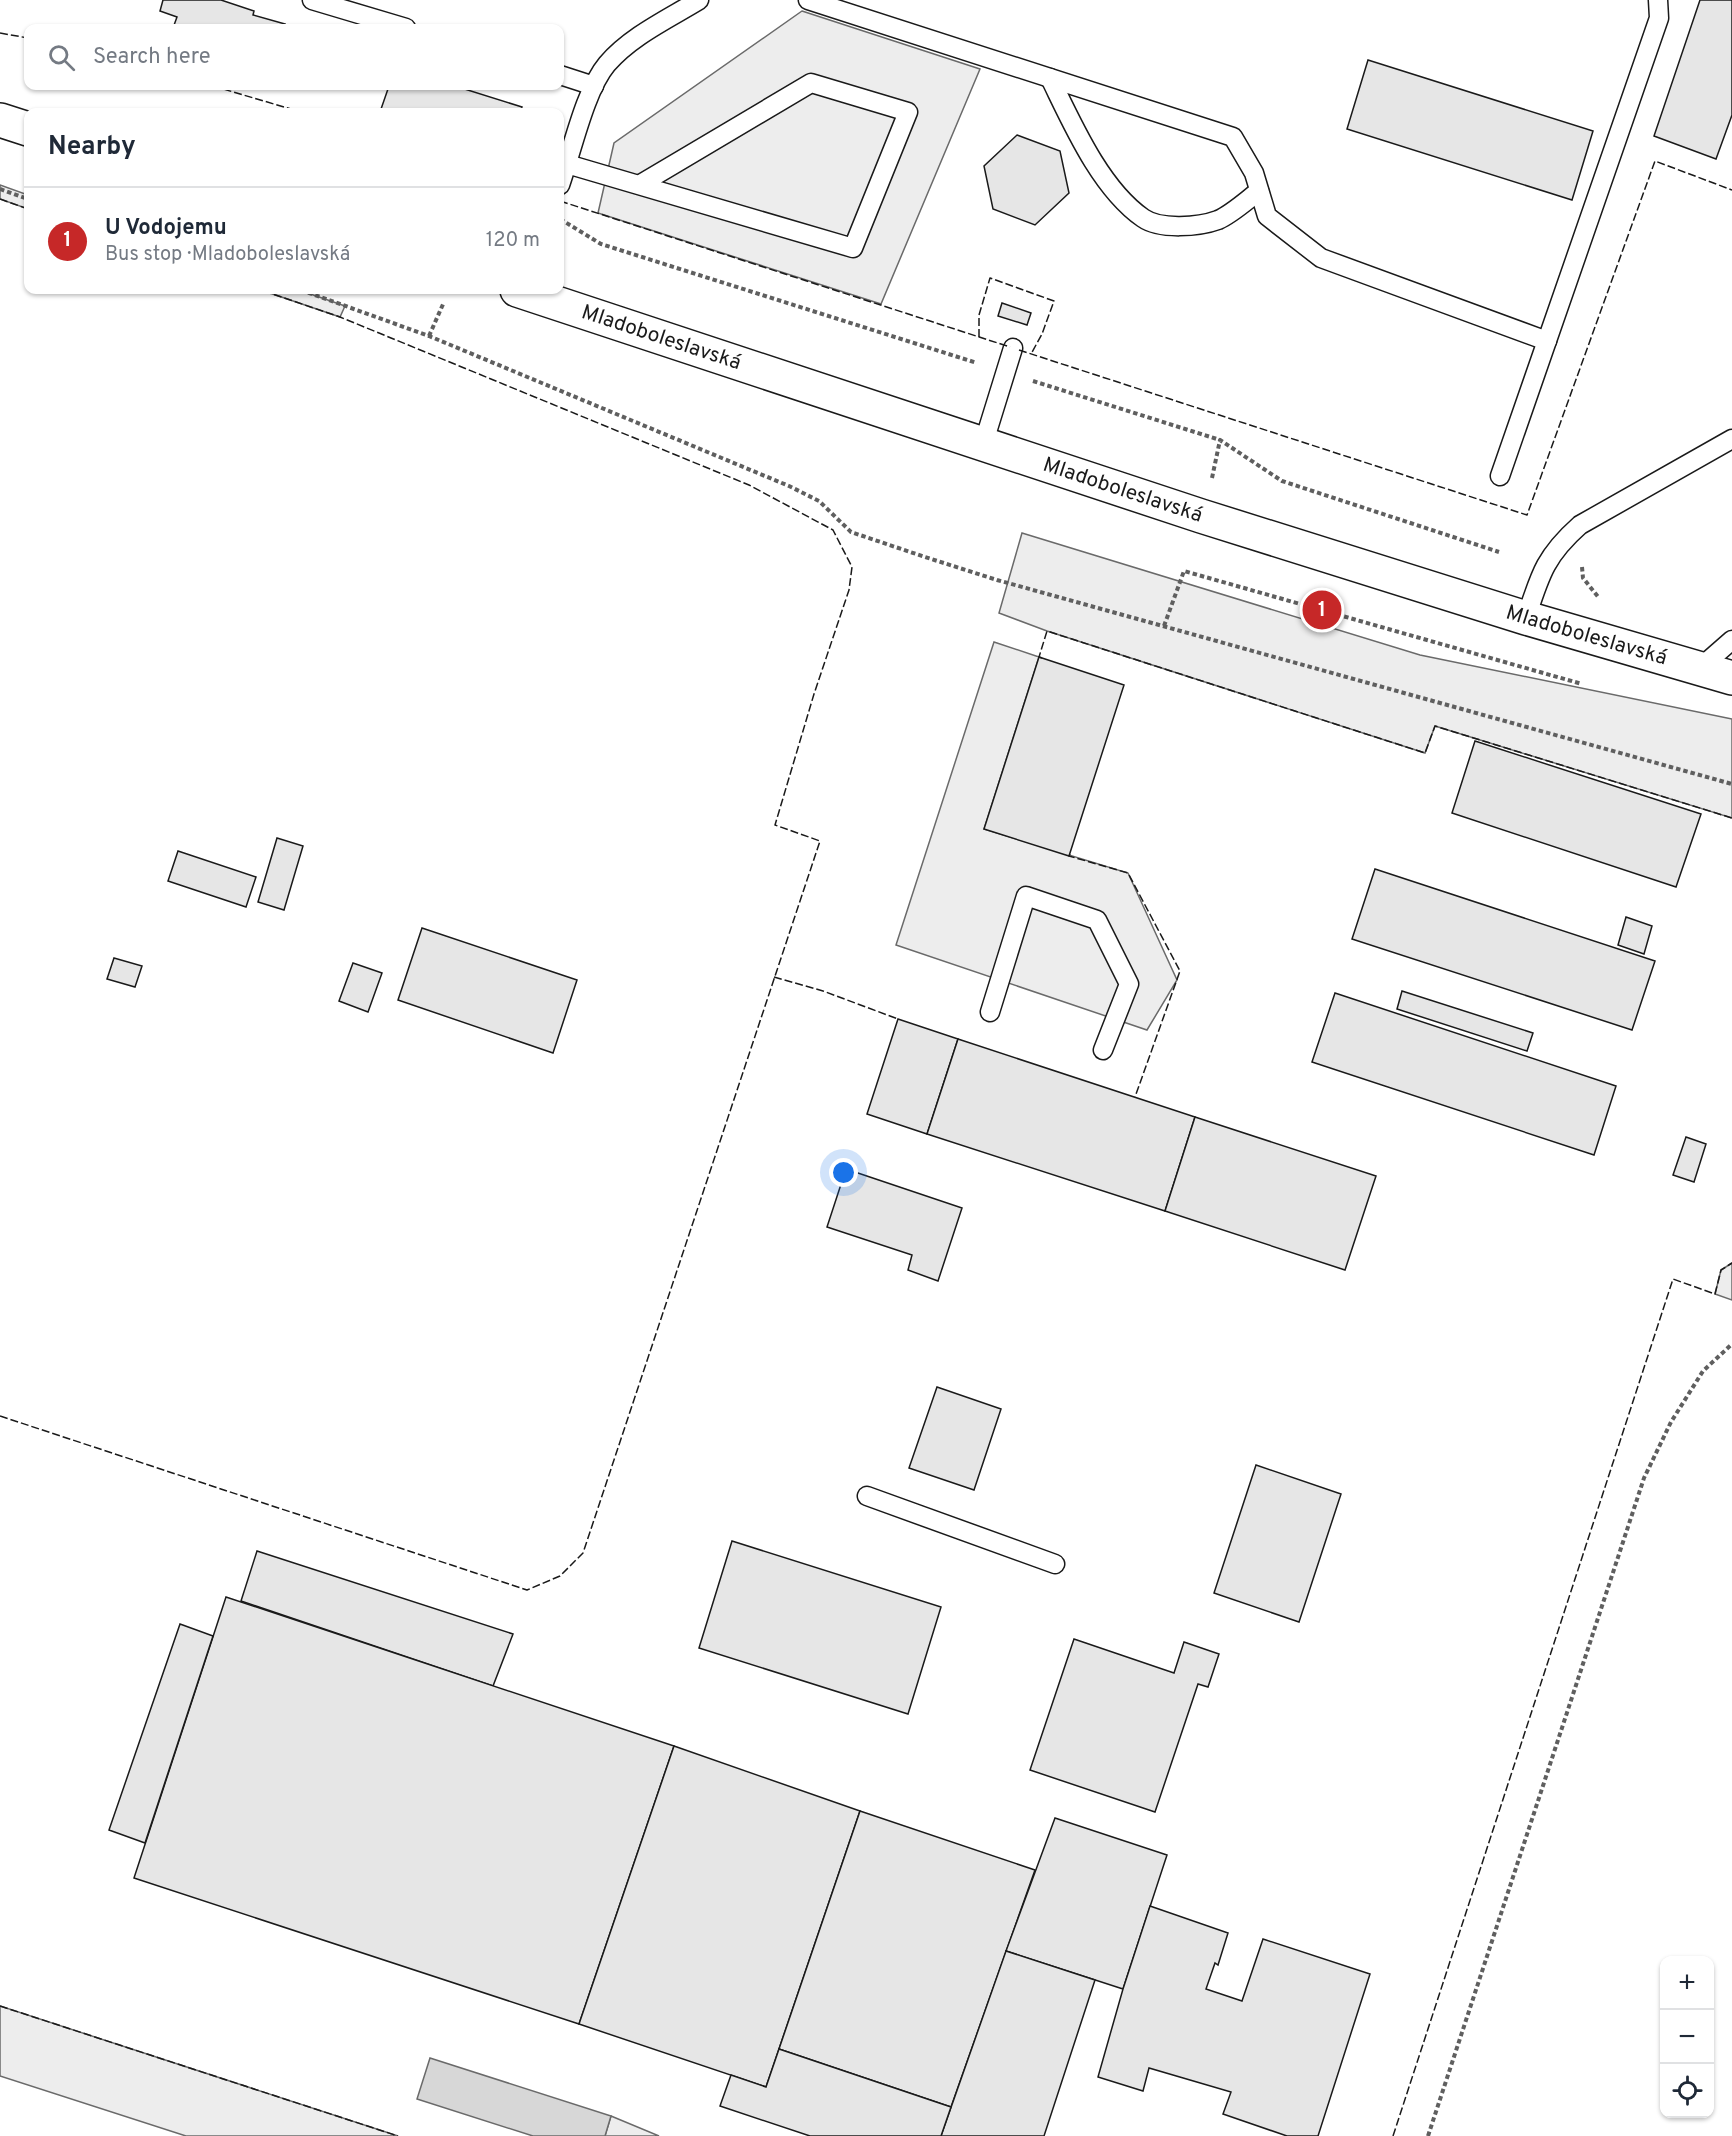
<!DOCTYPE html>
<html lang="en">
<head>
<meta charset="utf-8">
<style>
	:root { --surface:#fff; --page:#f2f2f3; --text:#1f2937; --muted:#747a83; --line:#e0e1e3; --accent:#c62828 }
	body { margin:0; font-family:Overpass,sans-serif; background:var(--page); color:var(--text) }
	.controls { position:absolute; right:18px; bottom:18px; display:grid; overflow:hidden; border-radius:12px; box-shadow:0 2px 4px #0004 }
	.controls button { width:54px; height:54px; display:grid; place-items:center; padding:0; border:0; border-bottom:2px solid var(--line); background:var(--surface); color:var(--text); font:30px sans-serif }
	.you { position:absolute; left:844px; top:1173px; width:21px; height:21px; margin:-15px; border:4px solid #fff; border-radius:50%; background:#1a73e8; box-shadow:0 0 0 9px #1a73e833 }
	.badge { display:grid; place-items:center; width:39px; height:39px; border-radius:50%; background:var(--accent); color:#fff; font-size:20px; font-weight:700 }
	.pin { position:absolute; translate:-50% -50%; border:3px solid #fff; box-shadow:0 2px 6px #0006 }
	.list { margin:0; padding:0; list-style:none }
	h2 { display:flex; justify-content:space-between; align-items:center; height:78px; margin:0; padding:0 24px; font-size:26px }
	h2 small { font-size:20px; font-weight:400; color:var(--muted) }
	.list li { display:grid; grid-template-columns:39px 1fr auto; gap:18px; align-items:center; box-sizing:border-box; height:108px; padding:0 24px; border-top:2px solid var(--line) }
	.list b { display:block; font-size:22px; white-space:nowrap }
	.list p { margin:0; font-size:20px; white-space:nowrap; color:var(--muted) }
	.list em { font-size:20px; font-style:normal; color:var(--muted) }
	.icon { flex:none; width:33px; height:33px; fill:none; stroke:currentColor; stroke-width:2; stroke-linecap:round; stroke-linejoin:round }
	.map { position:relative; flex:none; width:1732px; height:2136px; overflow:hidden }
	.search { position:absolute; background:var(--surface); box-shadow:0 2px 4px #0004; left:24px; top:24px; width:540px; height:66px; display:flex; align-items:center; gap:15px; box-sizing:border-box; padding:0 21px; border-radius:12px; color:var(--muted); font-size:22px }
	.panel { position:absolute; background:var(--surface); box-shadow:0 2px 4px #0004; left:24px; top:108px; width:540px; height:186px; border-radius:12px }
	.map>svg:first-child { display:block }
</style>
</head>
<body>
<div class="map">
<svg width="1732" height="2136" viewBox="0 0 1732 2136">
	<rect width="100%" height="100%" fill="#fff"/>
	<g fill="#ededed" stroke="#6a6a6a" stroke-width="1.5">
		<path d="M802 11 980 69 881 304 598 213 614 143Z"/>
		<path d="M0 185 28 195V209L0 199Z"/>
		<path d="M261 290H299L345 306 340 317Z"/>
		<path d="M1022 533 1420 655 1732 719V818L1435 726 1425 753 1047 631 999 613Z"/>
		<path d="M994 642 1039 657 984 829 1128 873 1177 980 1147 1030 896 945Z"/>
		<path d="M1732 1263V1300L1715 1294 1721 1270Z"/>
		<path d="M0 2006 398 2136H186L0 2076Z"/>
		<path d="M611 2116 659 2136H605Z"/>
	</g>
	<path fill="#d7d7d7" stroke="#6a6a6a" stroke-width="1.5" d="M430 2058 611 2116 605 2136H533L417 2099Z"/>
	<g fill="#e6e6e6" stroke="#1a1a1a" stroke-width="1.5">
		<path d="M163 0H221L254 11 253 15 285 24 283 28H173L177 17 160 11Z"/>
		<path d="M1700 0H1732V115L1716 159 1654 136Z"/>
		<path d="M1368 60 1593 131 1572 200 1347 129Z"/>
		<path d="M389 86H455L522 107 520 112H380Z"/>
		<path d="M1017 135 1060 151 1069 193 1035 225 993 209 984 166Z"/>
		<path d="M1002 303 1031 313 1027 325 998 316Z"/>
		<path d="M1039 657 1124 685 1069 856 984 829Z"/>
		<path d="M1475 741 1701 814 1676 887 1452 813Z"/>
		<path d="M277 838 303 846 284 910 258 902Z"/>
		<path d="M178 851 256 877 246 907 168 881Z"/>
		<path d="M1375 869 1655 961 1632 1030 1352 939Z"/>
		<path d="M1626 917 1652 926 1644 954 1618 945Z"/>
		<path d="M422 928 577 980 553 1053 398 1000Z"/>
		<path d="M114 958 142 966 135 987 107 979Z"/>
		<path d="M353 963 382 973 368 1012 339 1001Z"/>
		<path d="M1402 991 1533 1033 1527 1051 1397 1009Z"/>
		<path d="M1335 993 1616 1086 1594 1155 1312 1062Z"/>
		<path d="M898 1019 958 1039 927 1134 867 1114Z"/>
		<path d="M958 1039 1195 1117 1165 1211 927 1134Z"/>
		<path d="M1195 1117 1376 1176 1345 1270 1165 1211Z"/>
		<path d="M1686 1137 1706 1144 1694 1182 1673 1175Z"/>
		<path d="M846 1169 962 1208 938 1281 908 1270 912 1255 827 1227Z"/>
		<path d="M937 1387 1001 1409 974 1490 909 1468Z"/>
		<path d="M1256 1465 1341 1494 1299 1622 1214 1593Z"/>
		<path d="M732 1541 941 1607 908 1714 699 1648Z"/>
		<path d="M257 1551 513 1634 493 1686 241 1601Z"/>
		<path d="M226 1597 674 1746 579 2024 134 1878Z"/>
		<path d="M180 1624 213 1636 145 1843 109 1830Z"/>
		<path d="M1074 1639 1174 1673 1184 1642 1219 1654 1208 1687 1198 1684 1155 1812 1030 1770Z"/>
		<path d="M674 1746 860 1811 766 2087 579 2024Z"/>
		<path d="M860 1811 1035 1870 951 2107 779 2049Z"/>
		<path d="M1055 1818 1167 1855 1123 1989 1006 1951Z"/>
		<path d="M1150 1906 1228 1933 1218 1965 1215 1963 1206 1989 1242 2001 1263 1939 1370 1974 1318 2136H1287L1223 2114 1231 2092 1149 2068 1143 2091 1098 2077 1123 1989Z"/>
		<path d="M1006 1951 1095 1980 1044 2136H941Z"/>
		<path d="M779 2049 951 2107 941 2136H810L720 2106 731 2075 766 2087Z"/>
	</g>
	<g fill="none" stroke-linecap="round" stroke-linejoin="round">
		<g stroke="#1a1a1a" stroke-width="21">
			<g id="lane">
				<path d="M312 0 406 28"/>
				<path d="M808 0 1233 137 1254 173 1267 216 1321 258 1547 341"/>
				<path d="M560 75 594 86"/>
				<path d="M1050 78C1072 123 1100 188 1143 218 1160 230 1199 227 1218 220 1232 214 1247 200 1259 191"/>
				<path d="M567 164 853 248 908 112 811 83 639 185"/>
				<path d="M560 185C572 151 585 90 607 64 631 36 668 19 699 0"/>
				<path d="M983 445 1013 348"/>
				<path d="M1500 476 1659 18 1658 0"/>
				<path d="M1526 618C1540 575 1545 556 1580 525L1732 439"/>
				<path d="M1700 668 1732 640"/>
				<path d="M990 1012 1026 896 1097 920 1129 984 1103 1050"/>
				<path d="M867 1496 1055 1564"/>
			</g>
		</g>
		<g stroke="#1a1a1a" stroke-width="36">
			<g id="secondary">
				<path d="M0 120 28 129"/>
				<path id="s1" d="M517 290 1201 516 1526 618 1732 678"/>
			</g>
		</g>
		<g stroke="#5f5f5f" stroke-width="4" stroke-dasharray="4.5 3" stroke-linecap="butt">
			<path d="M0 189 28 199"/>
			<path d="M560 219 601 244 977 363"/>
			<path d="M301 290 429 336 789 486 819 501 851 532 925 557 997 580 1732 784"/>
			<path d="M429 336 444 302"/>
			<path d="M1033 381 1220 440"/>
			<path d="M1212 478 1220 440 1282 481 1499 552"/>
			<path d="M1582 567 1583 578 1599 598"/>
			<path d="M1164 626 1184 571 1582 684"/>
			<path d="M1428 2136 1644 1478 1671 1422 1703 1371 1732 1344"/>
		</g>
		<use href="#lane" stroke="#fff" stroke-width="18"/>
		<use href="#secondary" stroke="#fff" stroke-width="33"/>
		<g stroke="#1a1a1a" stroke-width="1.5" stroke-dasharray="8 3" stroke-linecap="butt">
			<path d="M0 33 28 38"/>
			<path d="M213 86 301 112"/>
			<path d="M0 199 28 209"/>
			<path d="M560 201 1010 347"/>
			<path d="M979 337V315L990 278 1054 301 1042 334 1031 354"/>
			<path d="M1019 350 1527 515 1655 161 1732 190"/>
			<path d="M1042 658 1039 657 1047 631 1425 753 1435 726 1732 818"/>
			<path d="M1070 854 1069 856 1128 873 1180 971 1135 1097"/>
			<path d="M774 977 823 991 898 1019"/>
			<path d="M0 1416 527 1590 560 1576 583 1553 820 841 775 825 814 694 849 590 852 567 833 530 749 485 340 317 261 290"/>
			<path d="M0 2006 398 2136"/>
			<path d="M1393 2136 1673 1279 1715 1294 1721 1270 1732 1263"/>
		</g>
	</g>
	<g text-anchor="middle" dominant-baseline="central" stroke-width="4.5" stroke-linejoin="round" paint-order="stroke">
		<g font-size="21" fill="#1a1a1a" stroke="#fff">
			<text stroke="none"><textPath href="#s1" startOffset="152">Mladoboleslavská</textPath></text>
			<text stroke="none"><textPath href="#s1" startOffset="638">Mladoboleslavská</textPath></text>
			<text stroke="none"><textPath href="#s1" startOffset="1124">Mladoboleslavská</textPath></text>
		</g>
	</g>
</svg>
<div class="controls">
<button>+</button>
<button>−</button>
<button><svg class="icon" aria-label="locate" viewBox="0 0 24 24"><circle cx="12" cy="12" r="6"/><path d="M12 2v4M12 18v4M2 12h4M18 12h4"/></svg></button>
</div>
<div class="you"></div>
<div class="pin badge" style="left:1322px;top:610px">1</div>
<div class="search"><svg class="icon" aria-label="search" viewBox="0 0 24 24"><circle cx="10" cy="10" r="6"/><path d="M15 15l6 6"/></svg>Search here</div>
<section class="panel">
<h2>Nearby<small></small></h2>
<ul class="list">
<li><span class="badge">1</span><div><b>U Vodojemu</b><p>Bus stop · Mladoboleslavská</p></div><em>120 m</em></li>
</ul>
</section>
</div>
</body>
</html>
